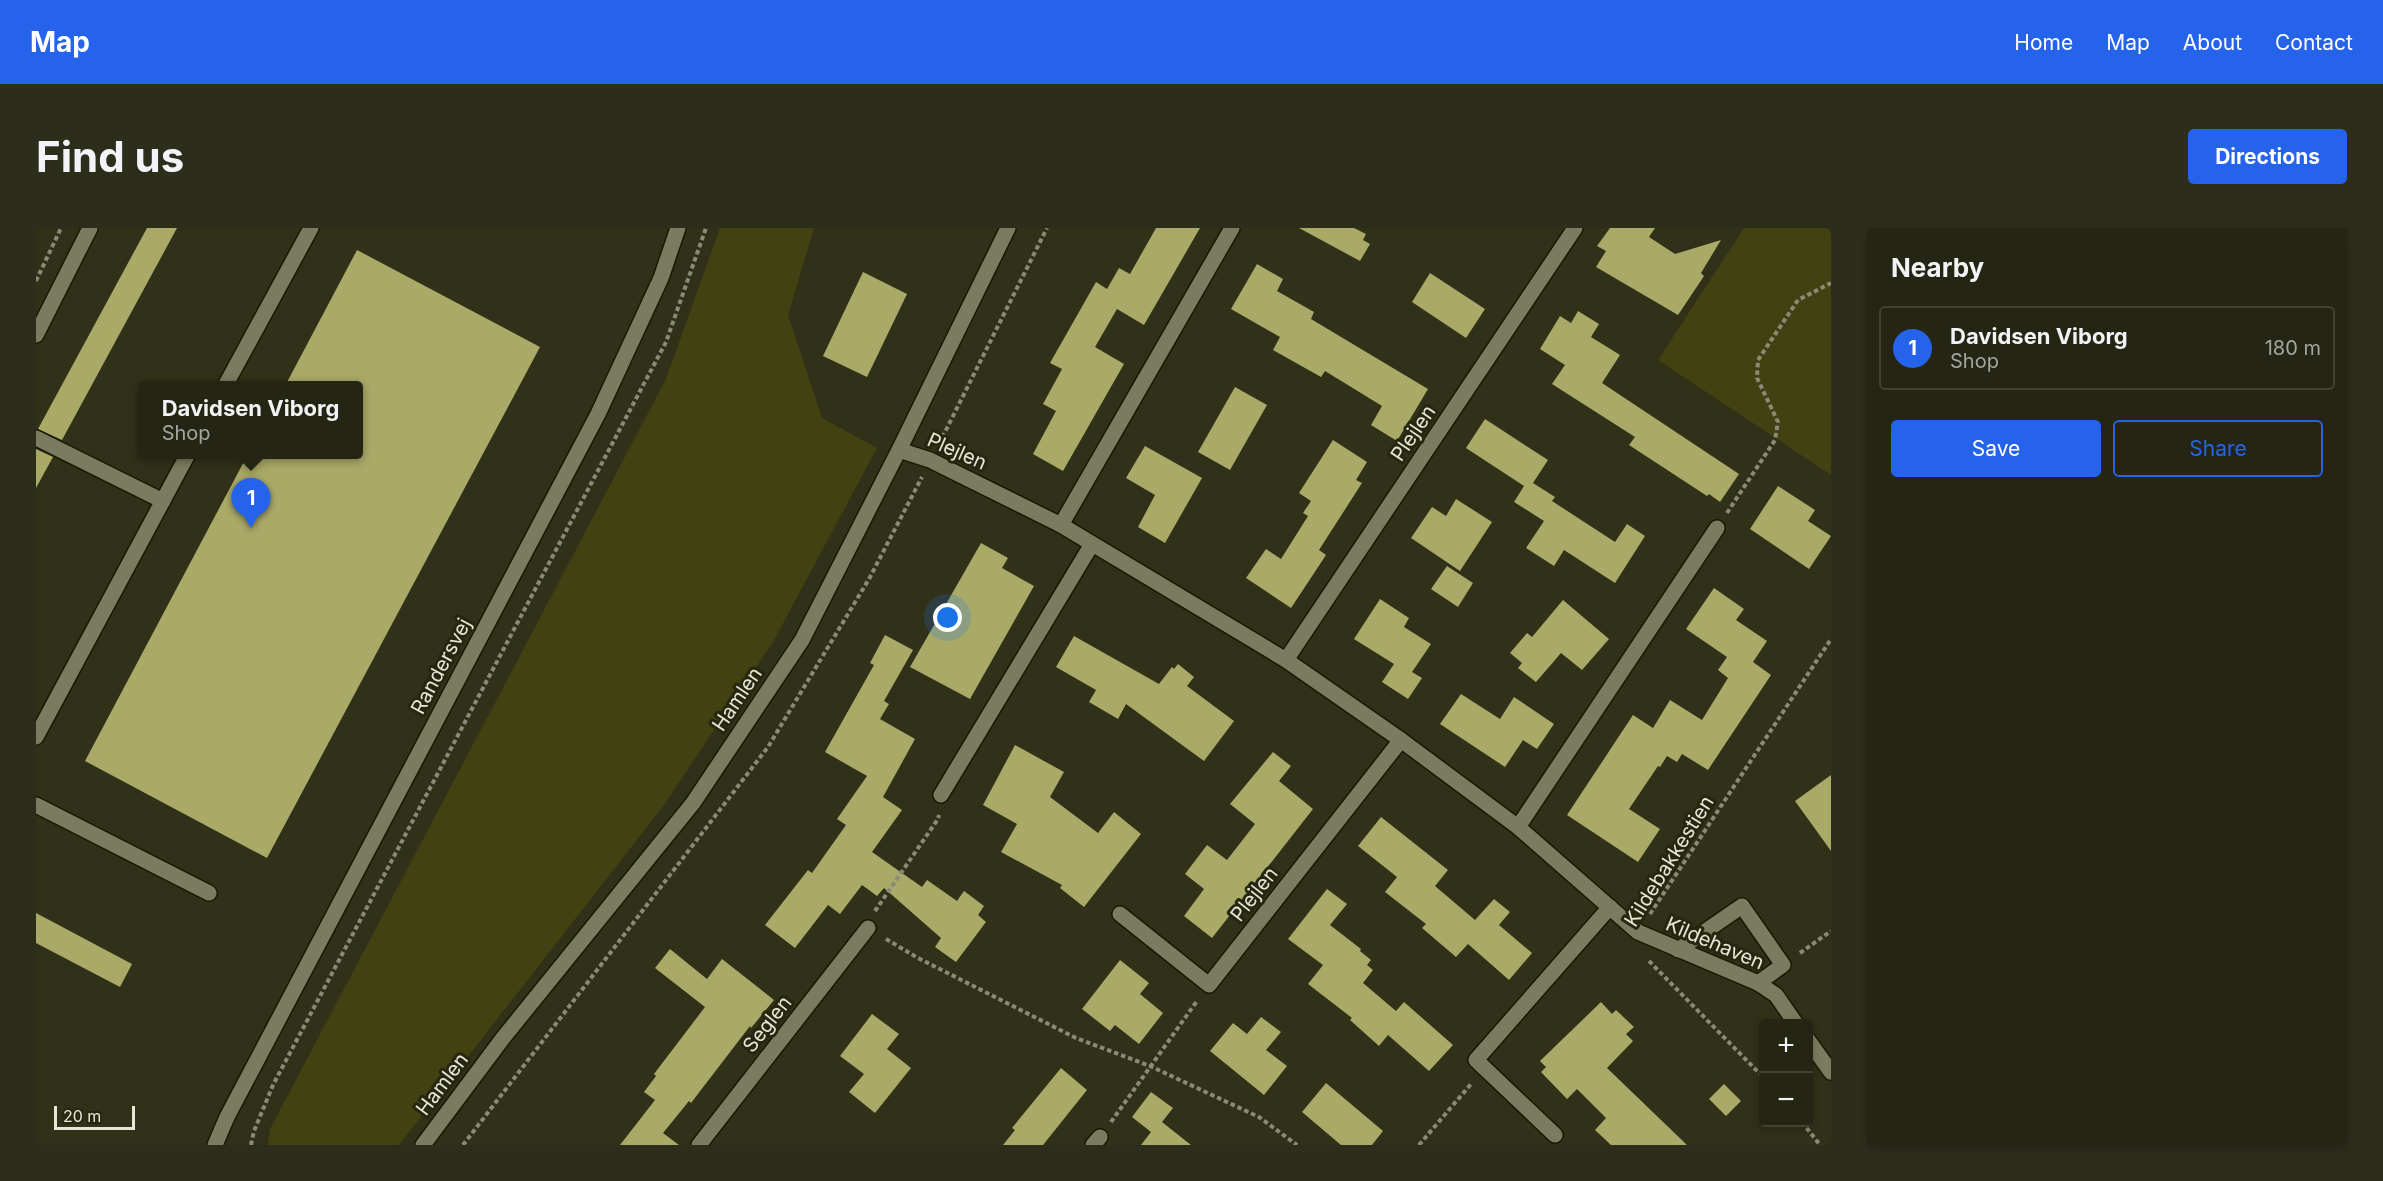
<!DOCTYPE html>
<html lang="en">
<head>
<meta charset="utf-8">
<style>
	:root { --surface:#252513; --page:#2d2d1c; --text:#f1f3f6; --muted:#a3a5a0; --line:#424233; --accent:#2563eb }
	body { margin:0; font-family:Inter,sans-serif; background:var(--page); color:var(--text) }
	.controls { position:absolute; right:18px; bottom:18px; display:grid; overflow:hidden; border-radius:6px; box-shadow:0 3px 9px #0003 }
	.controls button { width:54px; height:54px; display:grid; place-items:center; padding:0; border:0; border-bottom:2px solid var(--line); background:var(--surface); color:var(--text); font:30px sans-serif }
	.scale { position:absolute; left:18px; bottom:15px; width:81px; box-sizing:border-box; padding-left:6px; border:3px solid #e6e6d8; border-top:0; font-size:16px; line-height:21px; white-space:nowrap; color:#e6e6d8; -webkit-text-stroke:4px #27270f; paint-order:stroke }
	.you { position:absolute; left:912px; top:390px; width:21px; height:21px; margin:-15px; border:4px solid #fff; border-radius:50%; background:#1a73e8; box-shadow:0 0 0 9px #1a73e833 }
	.badge { display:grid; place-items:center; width:39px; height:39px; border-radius:50%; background:var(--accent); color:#fff; font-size:20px; font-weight:700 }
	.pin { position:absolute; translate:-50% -50px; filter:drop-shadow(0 2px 3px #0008) }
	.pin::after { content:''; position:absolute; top:32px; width:21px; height:18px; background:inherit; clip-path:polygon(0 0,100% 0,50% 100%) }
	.popup { position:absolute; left:102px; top:153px; width:225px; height:78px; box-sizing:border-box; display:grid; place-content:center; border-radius:6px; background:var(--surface); filter:drop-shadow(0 2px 4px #0005); font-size:20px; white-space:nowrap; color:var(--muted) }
	.popup b { font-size:22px; color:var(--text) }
	.popup::after { content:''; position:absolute; left:50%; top:100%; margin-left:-12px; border:12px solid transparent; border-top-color:var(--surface) }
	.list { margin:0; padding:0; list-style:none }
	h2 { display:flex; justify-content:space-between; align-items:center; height:78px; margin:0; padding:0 24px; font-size:26px }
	h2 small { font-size:20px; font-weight:400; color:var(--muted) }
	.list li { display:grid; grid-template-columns:39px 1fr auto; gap:18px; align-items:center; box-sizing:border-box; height:84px; margin:0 12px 12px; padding:0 12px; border:2px solid var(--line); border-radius:6px }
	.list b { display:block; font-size:22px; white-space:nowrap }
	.list p { margin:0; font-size:20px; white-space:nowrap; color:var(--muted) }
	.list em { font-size:20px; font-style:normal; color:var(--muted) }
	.actions { display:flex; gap:12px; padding:18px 24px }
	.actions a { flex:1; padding:14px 0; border:2px solid var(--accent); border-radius:6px; text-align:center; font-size:21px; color:var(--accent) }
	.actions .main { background:var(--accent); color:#fff }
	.map { position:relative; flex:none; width:1795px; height:917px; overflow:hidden; border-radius:6px }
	header { display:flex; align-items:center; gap:36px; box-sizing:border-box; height:84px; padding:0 30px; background:var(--accent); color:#fff }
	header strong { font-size:28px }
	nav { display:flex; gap:33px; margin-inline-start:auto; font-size:21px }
	.intro { display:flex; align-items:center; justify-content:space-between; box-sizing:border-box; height:144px; padding:0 36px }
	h1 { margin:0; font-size:42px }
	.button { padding:15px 27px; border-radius:6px; background:var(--accent); color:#fff; font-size:21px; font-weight:700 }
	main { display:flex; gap:36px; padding:0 36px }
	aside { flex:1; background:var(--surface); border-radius:6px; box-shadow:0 3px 9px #0003 }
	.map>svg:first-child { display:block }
</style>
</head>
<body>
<header>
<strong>Map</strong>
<nav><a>Home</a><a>Map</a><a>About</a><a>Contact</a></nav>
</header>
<div class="intro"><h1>Find us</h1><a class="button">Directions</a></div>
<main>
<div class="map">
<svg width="1795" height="917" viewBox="0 0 1795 917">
	<rect width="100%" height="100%" fill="#313119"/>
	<g fill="#414111">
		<path d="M684 0H778L752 87 786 190 841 220 737 414 628 577 363 917H232L234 901 630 151Z"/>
		<path d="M1708 0H1795V247L1622 132Z"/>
	</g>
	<g fill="#a9a968">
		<path d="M111 0H141L26 212 2 201Z"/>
		<path d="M1120 0H1164L1108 97 1081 81 1059 119 1088 136 1027 243 997 226 1020 183 1007 176 1026 141 1014 135 1060 54 1071 61 1083 40 1094 46Z"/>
		<path d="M1263 0H1318L1330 6 1327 12 1334 16 1324 33Z"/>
		<path d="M1574 0H1619L1613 9 1639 26 1685 12 1665 45 1668 48 1642 87 1560 39 1570 23 1561 18Z"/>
		<path d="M321 22 504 119 231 630 49 533 212 226H323V158H249Z"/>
		<path d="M1221 36 1247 51 1241 63 1278 84 1275 91 1392 161 1361 213 1335 197 1346 178 1289 143 1285 149 1237 122 1244 109 1195 81Z"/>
		<path d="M827 44 871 66 831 149 787 128Z"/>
		<path d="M1394 45 1449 81 1430 110 1376 74Z"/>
		<path d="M1542 83 1563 96 1555 109 1584 127 1566 155 1703 246 1684 274 1673 266 1671 268 1593 217 1599 209 1516 156 1529 137 1504 121 1524 88 1535 95Z"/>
		<path d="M1199 159 1231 177 1194 242 1162 224Z"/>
		<path d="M1449 191 1512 232 1497 255 1519 269 1516 273 1579 314 1591 296 1609 308 1579 355 1528 322 1518 338 1490 320 1508 293 1478 274 1488 258 1430 220Z"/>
		<path d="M1297 212 1331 234 1320 252 1326 255 1283 322 1290 327 1255 380 1210 350 1230 321 1245 331 1272 288 1267 285 1275 273 1263 265Z"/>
		<path d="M1109 218 1166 250 1129 315 1102 299 1119 267 1090 250Z"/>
		<path d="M0 221 17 229 0 260Z"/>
		<path d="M1742 258 1779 282 1772 293 1795 308 1773 341 1714 301Z"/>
		<path d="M1420 271 1456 294 1424 343 1375 310 1396 279 1410 288Z"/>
		<path d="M945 315 972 330 966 340 998 358 934 471 874 439Z"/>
		<path d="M1411 338 1437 355 1422 379 1395 361Z"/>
		<path d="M1678 360 1708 381 1700 392 1731 413 1717 434 1735 447 1672 542 1646 526 1641 534 1631 528 1624 539 1622 538 1593 581 1624 601 1602 634 1531 587 1597 487 1617 500 1634 472 1666 492 1692 450 1682 442 1691 429 1650 401Z"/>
		<path d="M1344 371 1373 390 1368 399 1395 416 1376 444 1386 450 1372 471 1346 454 1358 436 1318 411Z"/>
		<path d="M1527 372 1573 411 1546 442 1525 425 1500 454 1482 440 1486 435 1474 425 1491 405 1496 409Z"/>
		<path d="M849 407 877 422 848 473 853 476 844 491 879 511 847 569 866 582 836 624 886 659 891 652 921 673 928 663 948 678 942 687 950 694 920 734 899 719 905 710 848 660 841 668 826 657 804 686 792 677 759 720 729 697 772 642 776 645 810 597 801 591 831 548 789 524 838 437 834 435Z"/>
		<path d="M1038 408 1123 456 1136 439 1138 441 1142 436 1158 449 1151 458 1198 493 1168 533 1090 476 1082 491 1053 474 1060 462 1020 439Z"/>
		<path d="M1425 466 1464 491 1478 469 1518 496 1501 521 1487 512 1469 539 1404 496Z"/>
		<path d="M979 517 1028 544 1014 569 1062 605 1078 584 1105 606 1048 679 1024 660 1026 657 965 624 981 596 947 577Z"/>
		<path d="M1237 524 1255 538 1243 553 1277 581 1176 710 1148 688 1168 661 1149 646 1171 617 1191 632 1219 596 1194 576Z"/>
		<path d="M1795 547V623L1759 573Z"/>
		<path d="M1345 589 1412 642 1399 658 1439 692 1458 671 1474 684 1463 697 1496 725 1473 752 1432 716 1420 729 1386 700 1390 696 1349 664 1361 649 1322 618Z"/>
		<path d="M1291 661 1311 676 1294 697 1325 721 1324 723 1335 732 1331 737 1337 742 1327 755 1360 783 1368 774 1417 817 1393 843 1352 807 1343 818 1314 792 1316 790 1272 756 1287 737 1252 711Z"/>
		<path d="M0 685 96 736 84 759 0 715Z"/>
		<path d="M634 721 671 751 686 731 738 772 715 800 714 798 655 875 653 873 627 905 643 917H584L619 872 608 864 620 848 618 846 669 779 619 740Z"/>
		<path d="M1084 732 1113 755 1104 766 1127 785 1103 816 1079 797 1074 803 1046 781Z"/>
		<path d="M1565 774 1576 786 1580 782 1598 799 1590 806 1597 813 1571 840 1651 917H1575L1559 902 1570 890 1541 861 1531 871 1505 844 1510 839 1504 833Z"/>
		<path d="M836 786 863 806 851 821 875 840 839 885 813 864 828 846 804 828Z"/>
		<path d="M1225 789 1245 804 1230 822 1251 838 1228 867 1174 823 1197 795 1211 806Z"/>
		<path d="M1025 840 1051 862 1007 917H967L979 902 976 900Z"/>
		<path d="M1290 855 1347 903 1336 917H1305L1266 884Z"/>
		<path d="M1688 856 1705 873 1690 888 1673 871Z"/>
		<path d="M1115 864 1137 880 1126 894 1155 917H1105L1115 904 1096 889Z"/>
	</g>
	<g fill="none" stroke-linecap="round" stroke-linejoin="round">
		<g stroke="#191802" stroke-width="18">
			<g id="minor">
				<path d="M0 107 54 0"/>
				<path d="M189 158 275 0"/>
				<path d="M0 210 127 273"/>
				<path d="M863 222 894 232 1025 297 1250 432 1365 512 1482 599 1602 704 1722 755 1740 767 1760 796"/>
				<path d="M1025 297 1196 0"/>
				<path d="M1250 432 1539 0"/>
				<path d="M0 509 152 226"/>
				<path d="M905 567 1056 316"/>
				<path d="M0 577 173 665"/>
				<path d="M1482 599 1681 300"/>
				<path d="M1084 686 1173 757 1365 512"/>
				<path d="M1642 722 1706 678 1747 737 1722 755"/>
				<path d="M1772 812 1795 844"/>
				<path d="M1519 907 1440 832 1574 679"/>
				<path d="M179 917 191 889 562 186 625 50 642 0"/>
				<path d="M387 917 467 810 657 575 766 412 863 222 972 0"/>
				<path d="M663 917 832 700"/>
				<path d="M1057 917 1064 909"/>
			</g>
		</g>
		<g stroke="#8a8a77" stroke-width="4" stroke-dasharray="4.5 3" stroke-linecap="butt">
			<path d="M0 53 25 0"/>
			<path d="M903 216 1011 0"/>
			<path d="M1691 285 1739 212 1742 194 1721 150 1722 132 1762 72 1795 55"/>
			<path d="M839 683 902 591 903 587"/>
			<path d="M1614 686 1795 411"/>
			<path d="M850 711 882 730 1040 810 1114 838 1223 889 1261 917"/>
			<path d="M1764 725 1795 703"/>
			<path d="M1613 733 1728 850"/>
			<path d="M1075 894 1161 773"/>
			<path d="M1766 894 1784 917"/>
			<path d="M215 917 218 903 237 857 630 114 670 0"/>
			<path d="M427 917 732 519 833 351 886 249"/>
			<path d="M1383 917 1435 856"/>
		</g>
		<use href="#minor" stroke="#7b7b60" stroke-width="15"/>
	</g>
	<g text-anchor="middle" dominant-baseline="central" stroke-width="6" stroke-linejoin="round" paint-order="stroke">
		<g font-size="20" fill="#e6e6d8" stroke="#27270f">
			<text transform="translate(1377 205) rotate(-56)">Plejlen</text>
			<text transform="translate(921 223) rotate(24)">Plejlen</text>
			<text transform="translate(405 438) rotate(-62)">Randersvej</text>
			<text transform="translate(701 471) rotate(-56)">Hamlen</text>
			<text transform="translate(1633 633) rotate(-58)">Kildebakkestien</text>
			<text transform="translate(1218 666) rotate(-52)">Plejlen</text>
			<text transform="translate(1679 715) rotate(23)">Kildehaven</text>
			<text transform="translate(731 796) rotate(-52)">Seglen</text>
			<text transform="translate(406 856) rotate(-53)">Hamlen</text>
		</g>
	</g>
</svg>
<div class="controls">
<button>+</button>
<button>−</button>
</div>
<div class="scale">20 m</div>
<div class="you"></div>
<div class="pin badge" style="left:215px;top:300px">1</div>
<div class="popup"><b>Davidsen Viborg</b>Shop</div>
</div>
<aside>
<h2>Nearby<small></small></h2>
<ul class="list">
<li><span class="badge">1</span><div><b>Davidsen Viborg</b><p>Shop</p></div><em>180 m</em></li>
</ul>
<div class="actions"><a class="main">Save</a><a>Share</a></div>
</aside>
</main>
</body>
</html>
